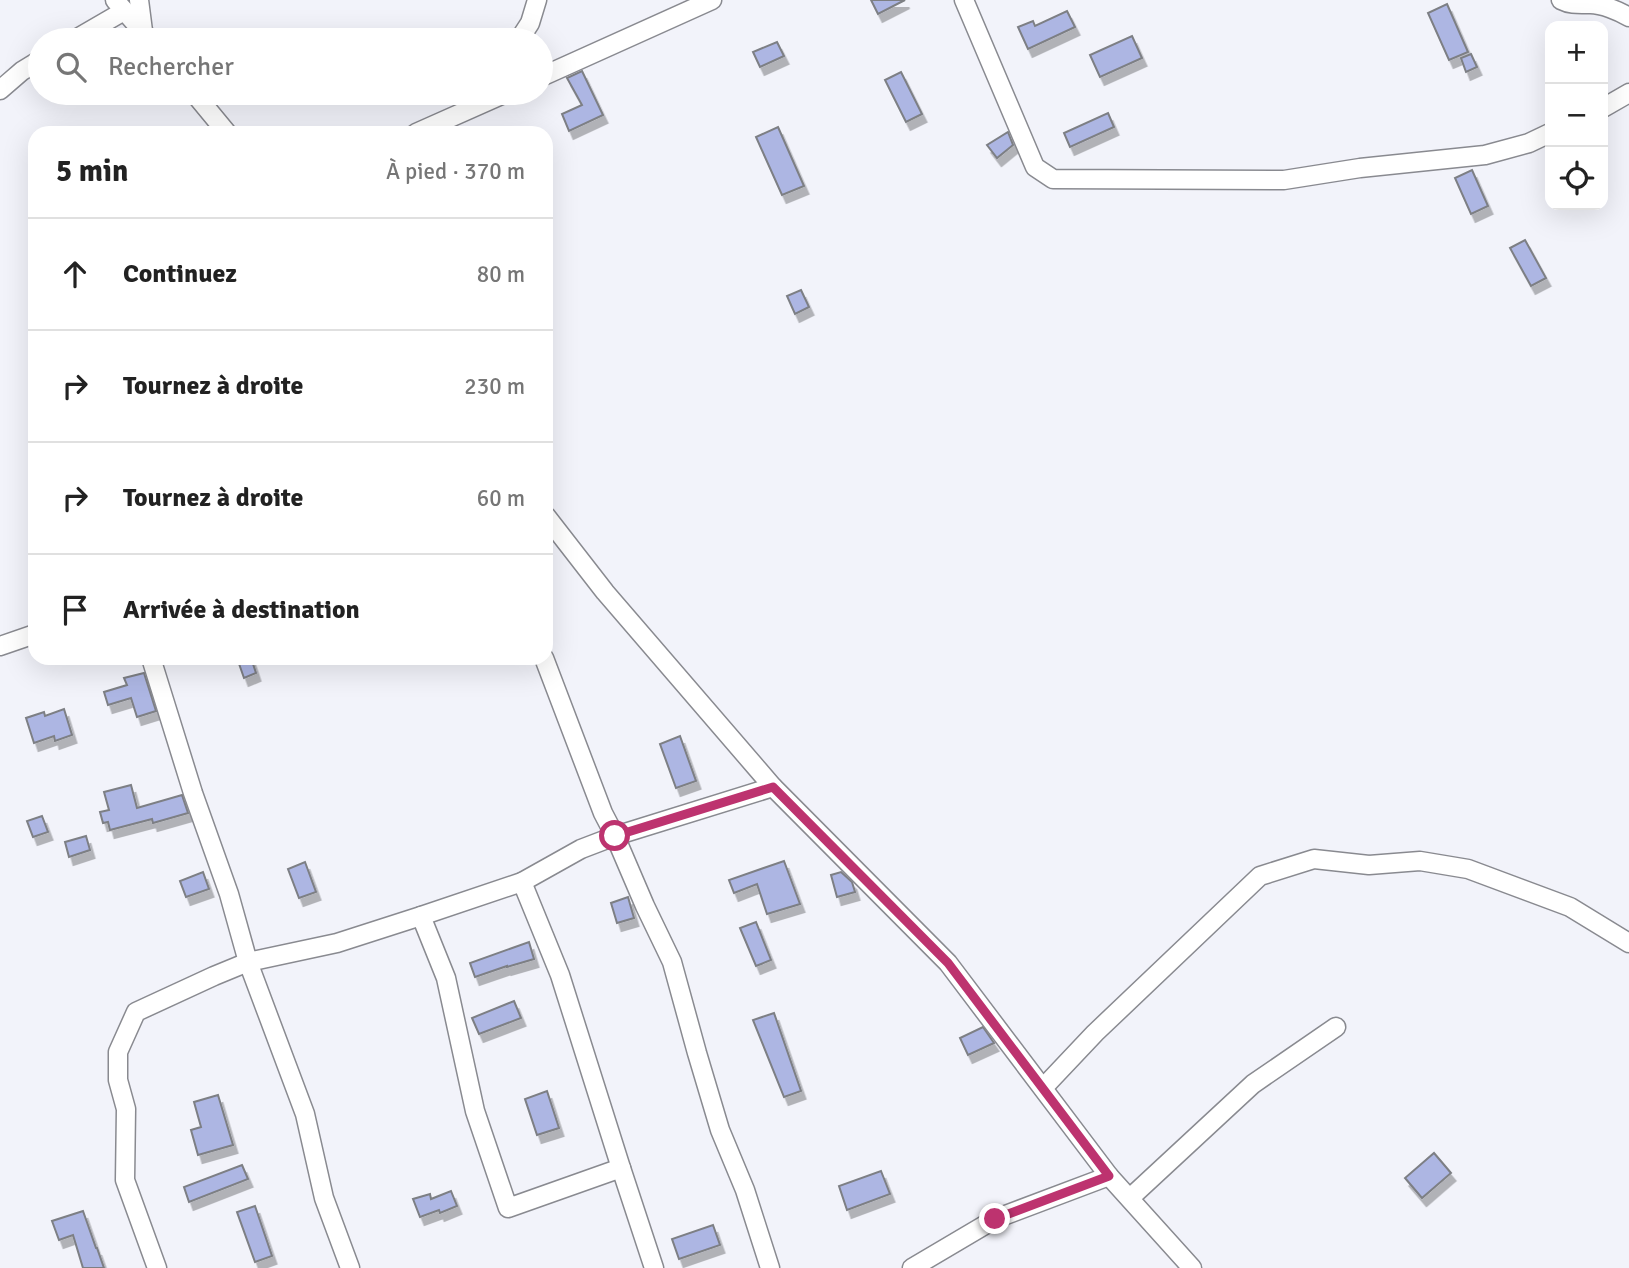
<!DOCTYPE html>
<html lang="fr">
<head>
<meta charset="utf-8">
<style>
	:root { --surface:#fff; --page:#f2f2f2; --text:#222; --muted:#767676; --line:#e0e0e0 }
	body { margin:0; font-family:Signika,sans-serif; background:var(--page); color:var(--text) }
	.controls { position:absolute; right:21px; top:21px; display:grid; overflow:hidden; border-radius:14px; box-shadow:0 7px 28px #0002 }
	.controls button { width:63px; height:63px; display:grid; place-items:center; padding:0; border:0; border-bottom:2px solid var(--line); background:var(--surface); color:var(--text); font:35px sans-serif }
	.stop { position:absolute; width:21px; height:21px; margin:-16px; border:5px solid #bd336f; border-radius:50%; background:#fff }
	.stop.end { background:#bd336f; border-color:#fff; box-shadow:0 2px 7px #0008 }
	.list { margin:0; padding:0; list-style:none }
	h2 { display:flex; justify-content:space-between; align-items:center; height:91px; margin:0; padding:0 28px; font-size:30px }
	h2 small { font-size:23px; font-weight:400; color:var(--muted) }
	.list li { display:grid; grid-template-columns:46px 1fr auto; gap:21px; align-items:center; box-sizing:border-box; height:112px; padding:0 28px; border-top:2px solid var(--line) }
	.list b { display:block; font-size:26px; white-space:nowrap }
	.list em { font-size:23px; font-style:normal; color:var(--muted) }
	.icon { flex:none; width:38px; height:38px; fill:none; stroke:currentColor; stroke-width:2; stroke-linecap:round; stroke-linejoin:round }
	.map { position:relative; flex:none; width:1629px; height:1268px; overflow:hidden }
	.search { position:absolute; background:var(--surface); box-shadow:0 7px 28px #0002; left:28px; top:28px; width:525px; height:77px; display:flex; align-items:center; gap:18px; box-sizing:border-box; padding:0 24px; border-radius:38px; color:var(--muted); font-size:26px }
	.panel { position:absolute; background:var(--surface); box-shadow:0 7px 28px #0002; left:28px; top:126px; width:525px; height:539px; border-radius:21px }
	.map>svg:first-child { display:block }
</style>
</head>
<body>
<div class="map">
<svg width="1629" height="1268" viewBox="0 0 1629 1268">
	<defs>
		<filter id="shadow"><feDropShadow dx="4.5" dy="8" stdDeviation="0" flood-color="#0004"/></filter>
	</defs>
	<rect width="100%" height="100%" fill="#f2f3fa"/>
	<g fill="#adb6e3" stroke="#7d7f84" stroke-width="2" filter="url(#shadow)">
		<path d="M871 0H905L878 14Z"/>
		<path d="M1447 4 1468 52 1449 60 1428 13Z"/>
		<path d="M1067 11 1075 27 1028 49 1018 27 1033 21 1035 26Z"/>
		<path d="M1132 36 1142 58 1100 77 1090 55Z"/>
		<path d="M777 42 784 56 760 67 753 52Z"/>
		<path d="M1471 54 1477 67 1466 72 1461 58Z"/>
		<path d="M582 71 603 115 569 131 562 114 582 105 567 78Z"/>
		<path d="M901 72 922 114 906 122 885 80Z"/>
		<path d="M1108 113 1114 127 1070 147 1064 133Z"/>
		<path d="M778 127 804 186 782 195 756 137Z"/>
		<path d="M1008 132 1013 145 997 158 987 145Z"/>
		<path d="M1472 170 1488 206 1471 214 1455 178Z"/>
		<path d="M1525 240 1546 278 1531 286 1510 248Z"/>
		<path d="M801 290 809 307 795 314 787 296Z"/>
		<path d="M237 658H251L256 673 244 678Z"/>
		<path d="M144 673 156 711 137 717 131 698 108 705 104 692 127 685 124 678Z"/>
		<path d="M64 709 72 735 55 741 54 736 34 743 26 718 44 712 45 716Z"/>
		<path d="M680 736 696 781 676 788 660 744Z"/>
		<path d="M131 785 137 808 182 795 188 813 153 823 152 819 110 830 108 822 103 823 100 812 109 810 104 792Z"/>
		<path d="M42 816 48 832 33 837 27 821Z"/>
		<path d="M86 836 90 850 69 857 65 842Z"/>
		<path d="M784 861 800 904 767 914 757 884 734 893 729 880Z"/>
		<path d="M305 862 316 892 299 898 288 869Z"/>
		<path d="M203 872 209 889 186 897 180 881Z"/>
		<path d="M841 872 852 882 855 892 837 897 831 875Z"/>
		<path d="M628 897 634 918 617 923 611 903Z"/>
		<path d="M756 922 771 960 756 966 740 928Z"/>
		<path d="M529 942 534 959 507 967V966L475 977 470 963Z"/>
		<path d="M514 1001 521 1018 479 1034 472 1018Z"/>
		<path d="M774 1013 801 1091 784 1097 753 1020Z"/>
		<path d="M983 1027 994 1043 968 1055 960 1038Z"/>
		<path d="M547 1091 559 1128 537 1135 525 1099Z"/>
		<path d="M218 1095 233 1145 198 1155 191 1130 201 1127 194 1102Z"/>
		<path d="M1434 1153 1451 1173 1422 1198 1405 1178Z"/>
		<path d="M242 1165 248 1179 189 1202 184 1187Z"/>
		<path d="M881 1171 890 1194 847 1210 839 1186Z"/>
		<path d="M451 1191 457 1206 440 1213 439 1210 420 1217 413 1199 430 1194 431 1199Z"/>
		<path d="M255 1206 272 1256 255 1262 237 1212Z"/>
		<path d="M83 1211 96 1248H97L104 1268H83L73 1235 59 1240 52 1221Z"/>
		<path d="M713 1225 720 1245 679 1259 672 1239Z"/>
	</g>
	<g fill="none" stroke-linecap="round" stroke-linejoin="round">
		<g stroke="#898a90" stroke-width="21">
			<g id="street">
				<path d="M115 0 150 40"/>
				<path d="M139 0 143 31"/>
				<path d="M964 0 1035 167 1053 179 1284 180 1360 168 1485 155 1529 143 1550 133"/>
				<path d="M1561 0C1571 5 1578 4 1590 4 1602 4 1619 11 1629 17"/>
				<path d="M74 40 124 11"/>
				<path d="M519 40 530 23 537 0"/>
				<path d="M541 77 712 0"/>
				<path d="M0 90 22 71 40 60"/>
				<path d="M194 93 227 133"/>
				<path d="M1603 108 1629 93"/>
				<path d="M416 133 506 93"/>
				<path d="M546 516 605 592 773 787 948 963 1109 1176 1192 1268"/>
				<path d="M0 646 35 634"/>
				<path d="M151 658 193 793 229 894 248 962 305 1114 324 1198 350 1268"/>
				<path d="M544 658 603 813 615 836 645 906 672 962 697 1053 720 1130 745 1190 770 1268"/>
				<path d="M522 882 560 975 621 1168 654 1268"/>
				<path d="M421 916 446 978 475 1111 508 1208 621 1168"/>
				<path d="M1043 1088 1095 1033 1260 876 1314 859 1369 865 1420 861 1468 869 1570 907 1629 943"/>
				<path d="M1130 1198 1253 1084 1336 1027"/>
				<path d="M157 1268 125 1180 126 1109 118 1080V1052L136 1012 214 976 248 962 337 943 421 916 522 882 581 849 615 836 773 787"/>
				<path d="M912 1268 995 1219 1109 1176"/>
			</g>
		</g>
		<use href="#street" stroke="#fff" stroke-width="18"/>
	</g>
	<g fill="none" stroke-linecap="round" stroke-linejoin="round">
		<path stroke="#bd336f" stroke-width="9" d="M615 836 773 787 948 963 1109 1176 995 1219"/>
	</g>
</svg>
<div class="controls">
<button>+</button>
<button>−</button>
<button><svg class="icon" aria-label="locate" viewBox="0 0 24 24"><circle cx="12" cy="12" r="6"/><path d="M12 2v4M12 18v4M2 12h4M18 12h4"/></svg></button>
</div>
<div class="stop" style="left:615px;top:836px"></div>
<div class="stop end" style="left:995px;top:1219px"></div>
<div class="search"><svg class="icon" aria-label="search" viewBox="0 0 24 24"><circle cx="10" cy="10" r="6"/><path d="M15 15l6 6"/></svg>Rechercher</div>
<section class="panel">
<h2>5 min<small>À pied · 370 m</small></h2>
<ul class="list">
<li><svg class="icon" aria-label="ahead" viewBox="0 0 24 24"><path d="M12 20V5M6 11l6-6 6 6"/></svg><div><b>Continuez</b></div><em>80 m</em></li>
<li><svg class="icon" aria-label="right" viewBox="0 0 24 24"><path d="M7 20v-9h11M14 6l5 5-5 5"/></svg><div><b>Tournez à droite</b></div><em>230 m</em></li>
<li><svg class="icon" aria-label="right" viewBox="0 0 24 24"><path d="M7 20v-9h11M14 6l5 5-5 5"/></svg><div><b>Tournez à droite</b></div><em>60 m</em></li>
<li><svg class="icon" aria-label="arrive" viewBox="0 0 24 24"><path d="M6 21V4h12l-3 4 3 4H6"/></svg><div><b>Arrivée à destination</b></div></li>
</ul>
</section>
</div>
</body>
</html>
